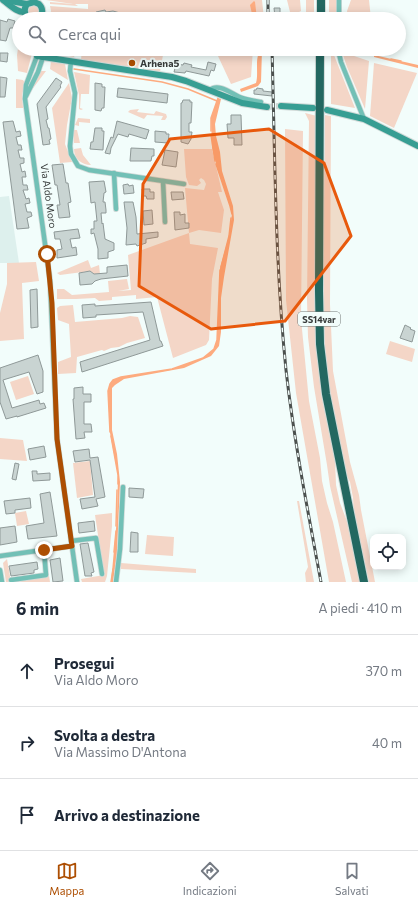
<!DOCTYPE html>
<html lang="it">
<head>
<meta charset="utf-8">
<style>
	:root { --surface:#fff; --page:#f6f6f7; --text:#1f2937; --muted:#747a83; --line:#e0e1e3; --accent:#ad4e02 }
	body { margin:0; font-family:Commissioner,sans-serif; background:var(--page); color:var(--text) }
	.controls { position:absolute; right:12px; bottom:12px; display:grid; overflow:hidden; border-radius:8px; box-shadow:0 2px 10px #0003 }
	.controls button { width:36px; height:36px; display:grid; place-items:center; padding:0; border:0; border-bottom:1px solid var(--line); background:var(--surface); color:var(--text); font:20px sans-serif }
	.stop { position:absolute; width:12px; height:12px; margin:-9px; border:3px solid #ad4e02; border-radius:50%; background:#fff }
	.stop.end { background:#ad4e02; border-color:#fff; box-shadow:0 1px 4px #0008 }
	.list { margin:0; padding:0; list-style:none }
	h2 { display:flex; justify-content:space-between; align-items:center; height:52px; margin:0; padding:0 16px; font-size:17px }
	h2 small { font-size:13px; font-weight:400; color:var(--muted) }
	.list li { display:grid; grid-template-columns:26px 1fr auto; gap:12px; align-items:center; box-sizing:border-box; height:72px; padding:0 16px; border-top:1px solid var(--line) }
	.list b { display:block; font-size:15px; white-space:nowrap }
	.list p { margin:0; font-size:13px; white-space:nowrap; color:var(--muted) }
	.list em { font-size:13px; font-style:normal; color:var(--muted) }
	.icon { flex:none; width:22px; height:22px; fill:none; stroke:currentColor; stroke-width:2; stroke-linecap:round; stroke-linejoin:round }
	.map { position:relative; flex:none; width:418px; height:582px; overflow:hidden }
	.search { position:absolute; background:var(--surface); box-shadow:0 2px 10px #0003; left:12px; right:12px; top:12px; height:44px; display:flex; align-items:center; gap:10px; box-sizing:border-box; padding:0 14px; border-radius:22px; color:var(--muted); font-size:15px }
	.sheet { height:268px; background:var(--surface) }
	nav { display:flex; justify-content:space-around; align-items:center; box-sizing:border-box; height:56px; border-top:1px solid var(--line); background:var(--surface); font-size:11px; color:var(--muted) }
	nav a { display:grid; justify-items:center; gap:2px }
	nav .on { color:var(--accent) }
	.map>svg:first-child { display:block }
</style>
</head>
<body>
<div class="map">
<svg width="418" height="582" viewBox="0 0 418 582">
	<rect width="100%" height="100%" fill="#f2fdfb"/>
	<path fill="#ddf0ed" d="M9 196 19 263H0V197Z"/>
	<g fill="#f4d6c7">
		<path d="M46 0H262L264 19H49L51 11 50 6 88 9V4H75L78 6 50 4V2L73 4Z"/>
		<path d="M287 0H300L301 11 291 16Z"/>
		<rect x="306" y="0" width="8" height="19"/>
		<path d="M329 0H337L336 19H329Z"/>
		<path d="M351 0H369L371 19H348L347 11Z"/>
		<circle cx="34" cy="11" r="5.5"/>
		<path d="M19 42V49H33L27 73 18 71 17 55Z"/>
		<path d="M48 49H80L79 56 75 55 74 57 50 53Z"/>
		<path d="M82 49H164L160 72 81 60Z"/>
		<path d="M176 49H253L251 77 231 84 218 56Z"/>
		<path d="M342 52 369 61 365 109 347 67Z"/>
		<path d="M334 55 355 108 331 104V56Z"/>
		<path d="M51 61 65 64 68 80 50 69Z"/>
		<path d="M374 63 417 73 394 128 370 116Z"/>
		<path d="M40 71H46L28 95Z"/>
		<path d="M74 72 90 75 89 94H81L80 108 83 109 81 110 79 109V95Z"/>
		<path d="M16 79 23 80 25 83 22 95 23 108H16Z"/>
		<path d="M69 83 72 98 67 125 65 144 72 162 60 163 52 108Z"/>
		<path d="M139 109 137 112 154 114 156 111 166 114 167 117 165 120H161L163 116 147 115 144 119 128 112 130 110Z"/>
		<path d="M305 113 317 116 318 352 321 393 335 459 336 485 340 503 348 524 360 582H352L330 486 327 465 314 387 308 337 307 300 309 121Z"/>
		<path d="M325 115 331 116 330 304 333 371 350 462 359 495 361 510 375 582H369L354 514 353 498 350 482 344 470 330 395 324 338 323 298Z"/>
		<path d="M78 118 90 119V123L79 122V126L75 125Z"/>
		<path d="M285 129 303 131 301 319 309 401 320 458 322 481 327 503 333 522 346 582H329L296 393 286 300Z"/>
		<path d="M74 130H77L80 143H74Z"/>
		<path d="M81 148 83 155 91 165C81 165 74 158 74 149Z"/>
		<path d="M184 149H212L222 192H218L224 210 221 233 199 230 189 233 190 244 218 248 212 279 209 340 206 345 173 358 157 297 136 299V295L112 297V300L99 301 95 298 76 299H57V289H64L72 295 109 292 108 281 127 279 129 289 118 291 131 290 128 255 189 233 185 188 204 190 206 184 204 180 201 178 199 180 201 183 197 186 189 185 186 177Z"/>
		<path d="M88 260 91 268 99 265 100 274H94L90 271 60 275 57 273Z"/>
		<path d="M36 262 39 281 22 283 24 339 0 341V313L7 284V263Z"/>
		<path d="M73 305 75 322 122 318 130 316 138 317 145 338 127 343 119 347 111 348 104 351 102 350 77 357 76 373 58 374V362L71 357 69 324 58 320 57 308 60 306Z"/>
		<path d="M390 341 415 349 412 362 386 354Z"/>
		<path d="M28 376 34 394 16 400 10 382Z"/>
		<path d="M0 438 23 440 27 461 0 459Z"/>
		<path d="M90 461 93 495 77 498 73 463Z"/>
		<path d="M297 501H299L314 582H306L305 573 308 567Z"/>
		<path d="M26 511 29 524 17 526 15 513Z"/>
		<path d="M112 513V526L107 576 105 582H82L81 579 104 575 95 515Z"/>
		<path d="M147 535 174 537 173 556 145 554Z"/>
		<path d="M7 559 11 582H6L3 563Z"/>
		<path d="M121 563 196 569V573L121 569Z"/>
		<path d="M49 576 50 582H17Z"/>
	</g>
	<g fill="#fdab7f">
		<path d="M254 1 255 2 257 19H250L252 14 250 5Z"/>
		<path d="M261 49H265L262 50 261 82 258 86 241 92 240 89 256 83C259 73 254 58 261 49Z"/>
		<path d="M343 49H359L369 51 368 55Z"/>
		<path d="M374 55 418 65V68L374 57Z"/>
		<path d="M218 98 221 99 215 124 216 136 220 152 222 171 233 206 234 220 224 277 221 298V332L219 346 211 356 184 368 124 379 115 385 112 388V430L117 454 120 482 117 555 113 582H111L117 518 118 475 110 433 108 391 110 384 113 380 121 377 172 369 203 358 214 349 217 340 220 268 229 236 232 214 230 206 216 164 212 147 211 118Z"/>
	</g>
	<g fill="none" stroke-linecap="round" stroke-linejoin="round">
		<g stroke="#fdab7f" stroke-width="1.5">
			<path d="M391 59 401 61"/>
			<path d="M74 69 162 82 188 89 217 101"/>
			<path d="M211 131V118L218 98"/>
			<path d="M211 135 215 161"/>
			<path d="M216 164 230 206 232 214"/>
			<path d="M221 267 229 236 231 218"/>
			<path d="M110 432 108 391 110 384 113 380 121 377 172 369 203 358 214 349 217 340 220 270"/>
			<path d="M111 436 118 475V484"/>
			<path d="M116 526 117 490"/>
			<path d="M114 552 116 531"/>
			<path d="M111 582 113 569"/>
		</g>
	</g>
	<g fill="#c9d4d2" stroke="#8f9998">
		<path d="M274 8H280V16L288 14 289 19H275V17L280 16 275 17Z"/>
		<path d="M105 10 106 12 113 11 120 13 131 19H95L96 12Z"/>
		<path d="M8 19 15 21 13 28H10L6 41 0 40V20L7 22Z"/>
		<path d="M0 53H8L7 62 0 61Z"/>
		<path d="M208 62 216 64 214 71 211 70 209 76 186 71 185 73 174 72 176 64 183 65 184 63 192 65 191 67 206 70Z"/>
		<path d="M0 77 7 78 5 97H0Z"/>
		<path d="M56 78 62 82 60 86 61 87 46 107 48 119 46 120 48 128H49L51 139 49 140 50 144 43 145 37 104Z"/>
		<path d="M95 83 102 84V87H105L104 108H102L101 111 95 110Z"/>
		<path d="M118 88 168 94 167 103 117 97Z"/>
		<path d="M257 88 263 89V91L272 92V96L254 94V90H256Z"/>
		<path d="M183 100H190V102H192L191 123H189V132H192L191 139 188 144 181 142V103H182Z"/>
		<path d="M231 115H241L242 145H234V138H228L227 124H231Z"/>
		<path d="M13 121 16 132 20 131 21 136 16 137 18 145H21L22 150H18L20 158H24V163L20 164 22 172 25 171 26 177H22L23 185H27L28 190H23L26 199 29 198 30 203 25 204 27 212H31L32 216 27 218 29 228 17 229 3 122Z"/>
		<path d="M117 121 149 130 146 139 129 134 128 137 118 134 111 148 110 154 105 153 111 137 113 138Z"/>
		<path d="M95 128H102V131H104L103 150 90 149 91 142H93Z"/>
		<path d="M155 131 166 132V134H169L168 143 155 142Z"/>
		<path d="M131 148 154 149V156H152L151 161H130Z"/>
		<path d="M165 150 178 152 176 167 162 165Z"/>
		<path d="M63 164 66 183H68L71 202 68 203 70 217 59 218 57 205H60L57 185H55L52 165Z"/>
		<path d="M104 181 106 192 104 193 103 202H105L106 210V213H101L102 224 103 223 105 239 114 243V250L108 252V258L98 259V249L94 233 91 234V229H94V221H97L95 202 91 203 89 182Z"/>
		<path d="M128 184 129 186 133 185 134 193 124 194 123 185Z"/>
		<path d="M142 189H150V192H154V199H147L146 196H143Z"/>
		<path d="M171 192H183L184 199 172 200Z"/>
		<path d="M124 202H133L136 217 137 234 158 232V237L146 239V243L137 246 136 244 126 245 127 228Z"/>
		<path d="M152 210 153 224 144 225 143 211Z"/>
		<path d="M174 212H180V215L185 214V223H189V228L175 230Z"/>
		<path d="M78 229 80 238 70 239 72 248 76 247 77 255 57 258V250L62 249 60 239H55L54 232Z"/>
		<path d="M127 265 128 276 101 279 95 281 92 284 80 285 79 273 90 271 94 274 107 273V267Z"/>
		<path d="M37 289 38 327 31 328 30 290Z"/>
		<path d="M151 302 160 341H161L163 346 82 372 80 362 150 340 143 312 96 315V317L83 318 82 305 95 304V306Z"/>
		<path d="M405 325 411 328 410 329 415 331 412 342 400 338Z"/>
		<path d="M38 355 43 371V392L37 394 29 372 3 380 12 408 39 400 40 404 44 403 46 408 17 417V416L6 419 0 402V368Z"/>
		<path d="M83 387V394H91V402H84V424H91L92 432H84L85 438 76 439 73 399H74V388Z"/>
		<path d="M44 446 46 457 30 460 28 449Z"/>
		<path d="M89 449 90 458 98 457 105 497 96 499 98 506 82 509 80 499 95 497 90 460 75 462 73 451Z"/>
		<path d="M15 463 19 464 16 480 12 479Z"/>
		<path d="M32 471H37V474L50 473V480L33 481Z"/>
		<path d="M129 488 144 489 143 498 129 497Z"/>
		<path d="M50 492 57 536 28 539 26 526 44 523 40 494Z"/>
		<path d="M30 498 31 508 15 510V513L6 514 4 501Z"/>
		<path d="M94 521 95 531 79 533 78 523Z"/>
		<path d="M15 526 17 542 0 545V528Z"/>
		<path d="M131 532 138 533V552H130Z"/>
		<path d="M88 543 94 572 91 573 92 576H85L80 544Z"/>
		<path d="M60 558 63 581 53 582 50 560Z"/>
		<path d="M37 562 38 569 34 570V573L11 576 9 566Z"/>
	</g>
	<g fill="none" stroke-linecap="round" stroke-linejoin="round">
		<path stroke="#cdd6d5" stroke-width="6" stroke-dasharray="6 3" stroke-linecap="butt" d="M267 107 281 106"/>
		<g stroke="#d1dad8" stroke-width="6">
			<g id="street">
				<path d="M339 19V0"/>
				<path d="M338 49 341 62 364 119"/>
				<path d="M37 56 26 85 25 99 50 280 57 439 77 582"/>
				<path d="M71 61 70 71 75 93 70 146 71 154 78 166 89 170 184 184"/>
				<path d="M210 90C219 82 233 95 242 98 248 100 255 101 261 102"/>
				<path d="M26 96 38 72 43 57"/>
				<path d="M114 173 116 209"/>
				<path d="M163 181 165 222"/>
				<path d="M71 541 96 538 102 574"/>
				<path d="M0 556 72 546"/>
				<path d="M0 570 2 582"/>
				<path d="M11 580 46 575 44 550"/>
				<path d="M116 582 120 549 123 487"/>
			</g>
		</g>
		<g stroke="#d1dad8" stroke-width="8">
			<g id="secondary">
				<path d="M3 0C10 5 17 13 25 12"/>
				<path d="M5 0 27 4"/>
				<path d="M30 19C24 16 23 10 27 4L34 2 39 4C44 9 43 15 37 19"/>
				<path d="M38 49 37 56 172 77 186 81 242 103 267 107"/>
				<path d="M43 57 44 49"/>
				<path d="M281 106 313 108"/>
				<path d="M327 110 364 119 418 146"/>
			</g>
		</g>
		<g stroke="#d1dad8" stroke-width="10">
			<g id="highway">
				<path d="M321 19V0"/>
				<path d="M320 49 319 291 320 344 326 394 364 582"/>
			</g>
		</g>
		<use href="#street" stroke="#72c0b6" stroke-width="4.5"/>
		<use href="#secondary" stroke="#379e93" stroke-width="6"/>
		<use href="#highway" stroke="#236861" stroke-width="8"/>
		<g stroke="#4b504e" stroke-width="3">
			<g id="rail">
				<path d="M268 0V19"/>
				<path d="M272 49C275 156 275 263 286 370 294 441 308 512 321 582"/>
			</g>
		</g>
		<use href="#rail" stroke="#f2fdfb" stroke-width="1.5" stroke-dasharray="4.5" stroke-linecap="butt"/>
	</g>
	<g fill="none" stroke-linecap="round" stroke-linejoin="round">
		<path stroke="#ad4e02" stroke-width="5" d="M44 550 72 546 57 439 52 303 47 254"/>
	</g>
	<path fill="#e8590c" fill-opacity="0.2" stroke="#e8590c" stroke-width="3" stroke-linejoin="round" d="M269 129 324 163 351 236 285 321 211 329 139 286 143 184 170 139Z"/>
	<circle fill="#ad4e02" stroke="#f2fdfb" stroke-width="1.5" cx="132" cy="63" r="4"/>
	<g text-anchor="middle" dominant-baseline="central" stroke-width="4" stroke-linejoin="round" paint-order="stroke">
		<rect fill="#f2fdfb" stroke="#707675" stroke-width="1" x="298" y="312" width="42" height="14" rx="3"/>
		<g font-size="9" font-weight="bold" fill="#383c3b">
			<text x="319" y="319">SS14var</text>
		</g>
		<g font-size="10" font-weight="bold" fill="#383c3b" stroke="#f2fdfb" text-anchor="start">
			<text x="140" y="63">Arhena5</text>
		</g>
		<g font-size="10" fill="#383c3b" stroke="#f2fdfb">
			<text transform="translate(49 196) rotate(82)">Via Aldo Moro</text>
		</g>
	</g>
</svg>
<div class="controls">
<button><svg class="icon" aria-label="locate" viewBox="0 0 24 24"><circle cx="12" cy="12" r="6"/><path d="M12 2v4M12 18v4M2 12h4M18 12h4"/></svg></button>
</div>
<div class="stop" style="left:47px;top:254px"></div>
<div class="stop end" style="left:44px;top:550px"></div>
<div class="search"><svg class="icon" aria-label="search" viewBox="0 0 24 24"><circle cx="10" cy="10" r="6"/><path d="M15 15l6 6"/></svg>Cerca qui</div>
</div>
<section class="sheet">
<h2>6 min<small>A piedi · 410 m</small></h2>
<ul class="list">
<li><svg class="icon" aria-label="ahead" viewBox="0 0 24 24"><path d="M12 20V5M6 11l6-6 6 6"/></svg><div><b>Prosegui</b><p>Via Aldo Moro</p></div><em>370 m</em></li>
<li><svg class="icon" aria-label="right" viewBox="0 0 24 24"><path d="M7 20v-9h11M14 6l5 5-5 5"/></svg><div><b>Svolta a destra</b><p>Via Massimo D'Antona</p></div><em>40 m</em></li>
<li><svg class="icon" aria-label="arrive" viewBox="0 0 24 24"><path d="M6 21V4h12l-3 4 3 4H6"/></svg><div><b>Arrivo a destinazione</b></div></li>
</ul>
</section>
<nav>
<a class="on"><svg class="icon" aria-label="map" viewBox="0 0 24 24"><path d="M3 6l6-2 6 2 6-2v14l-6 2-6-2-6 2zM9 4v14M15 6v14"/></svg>Mappa</a>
<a><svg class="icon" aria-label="directions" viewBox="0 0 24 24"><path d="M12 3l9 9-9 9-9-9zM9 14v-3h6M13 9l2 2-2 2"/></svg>Indicazioni</a>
<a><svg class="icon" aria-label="saved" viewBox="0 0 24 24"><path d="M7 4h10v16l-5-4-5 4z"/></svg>Salvati</a>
</nav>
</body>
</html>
